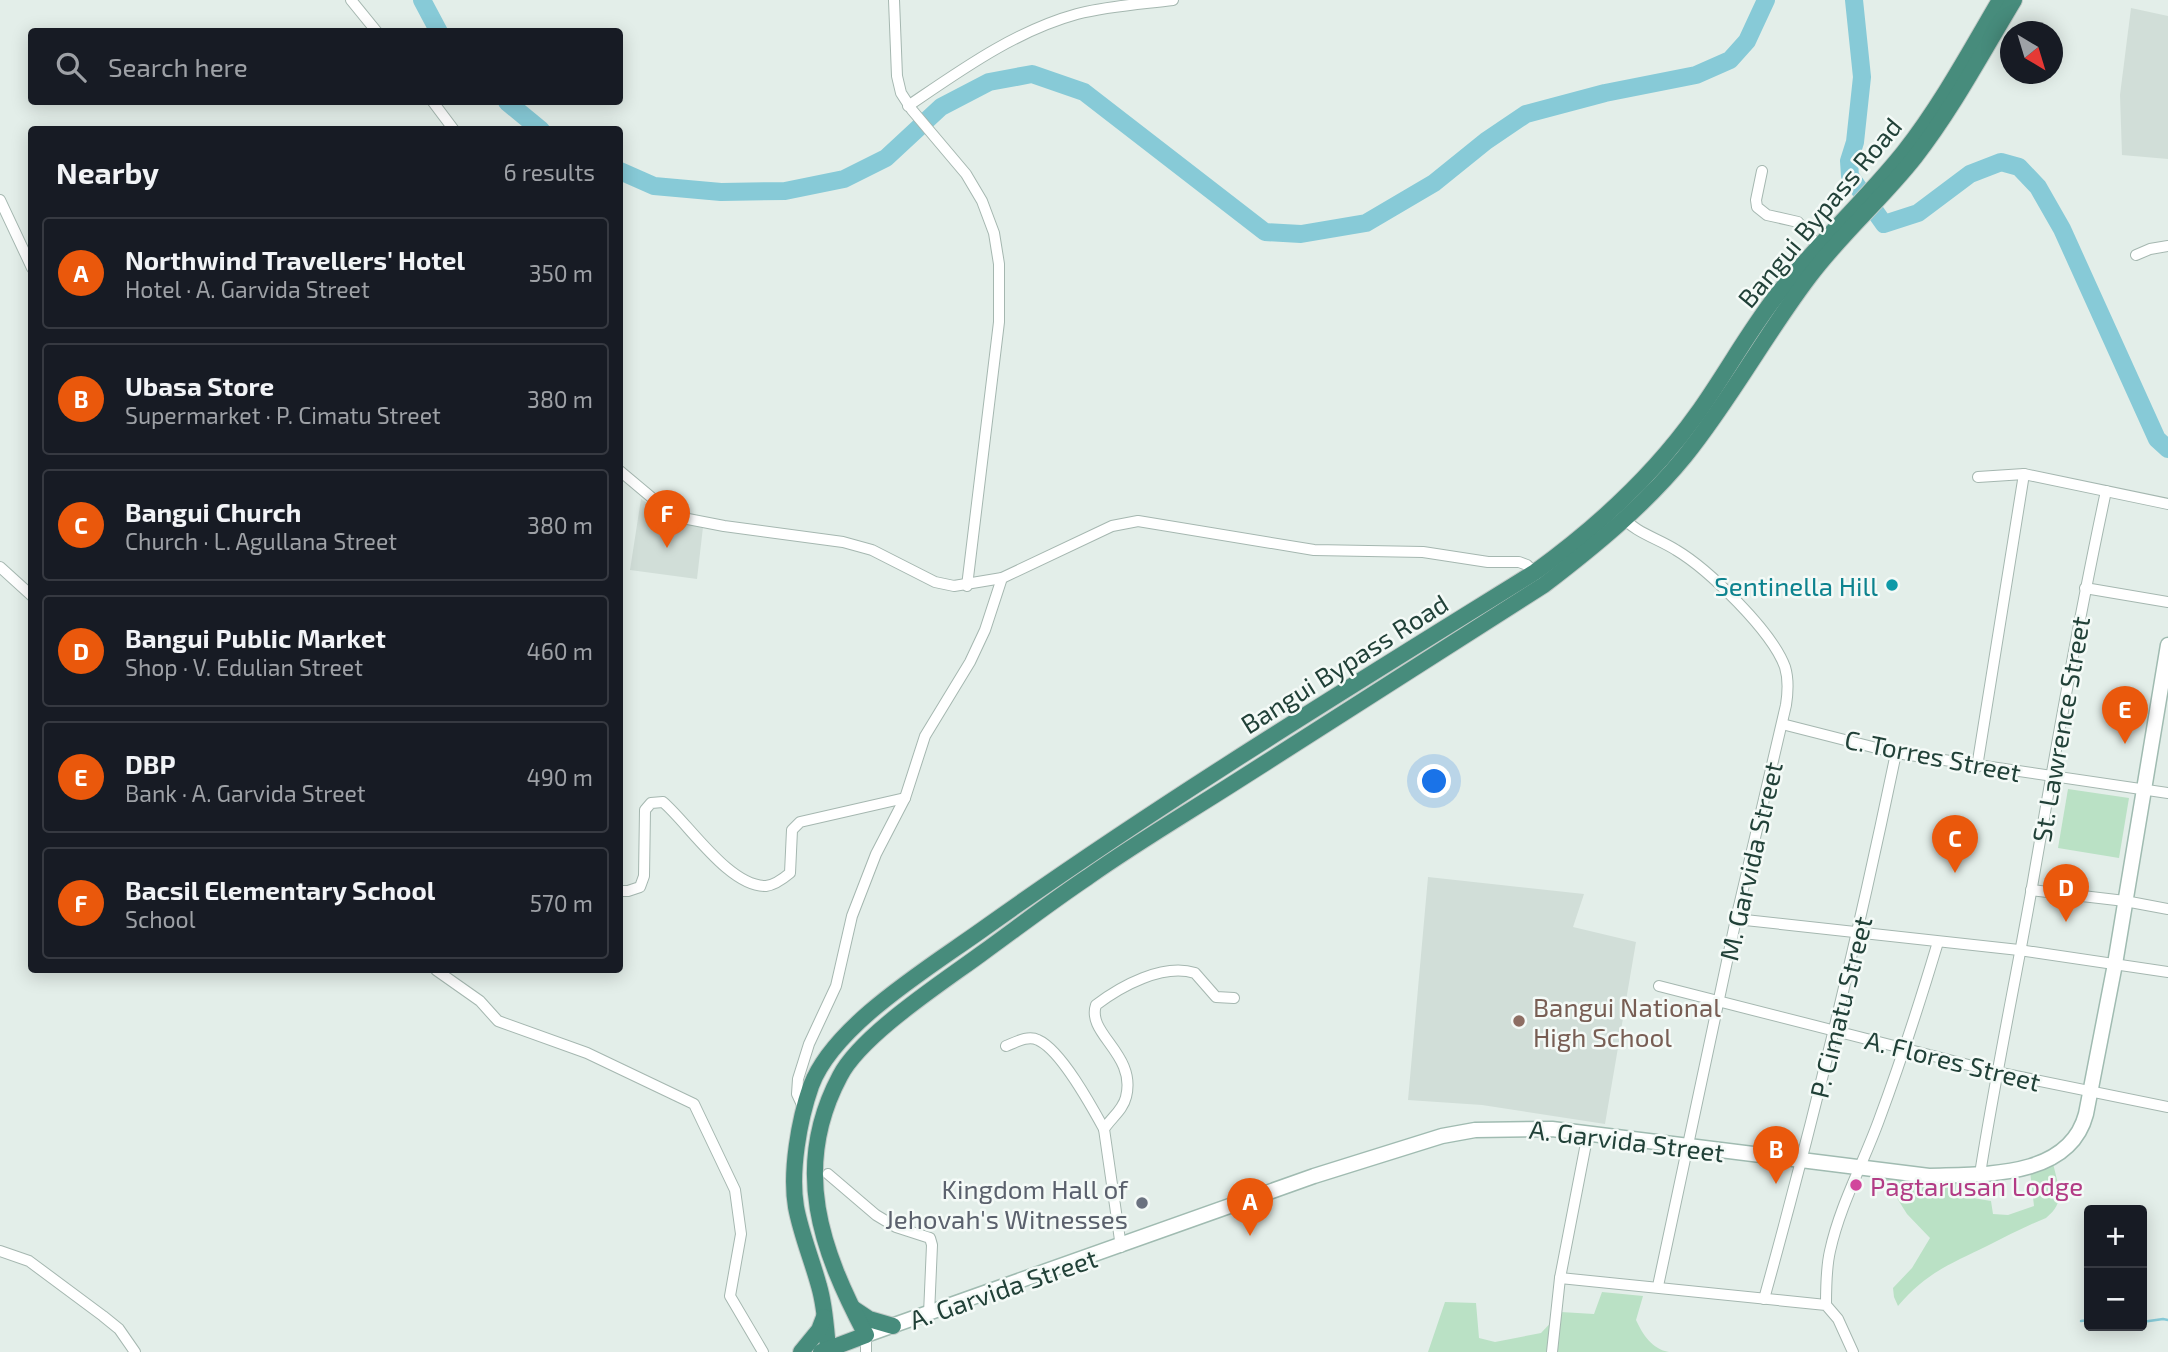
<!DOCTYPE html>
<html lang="en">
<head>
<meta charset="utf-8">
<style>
	:root { --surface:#171b24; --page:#20242c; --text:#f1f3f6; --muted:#9ea1a6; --line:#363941; --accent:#ea580c }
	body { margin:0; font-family:"Exo 2",sans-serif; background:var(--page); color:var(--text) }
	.controls { position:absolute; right:21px; bottom:21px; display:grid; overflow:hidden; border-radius:7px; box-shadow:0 4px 18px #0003 }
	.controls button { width:63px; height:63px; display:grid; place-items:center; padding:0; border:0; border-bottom:2px solid var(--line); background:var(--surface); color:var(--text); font:35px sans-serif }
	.compass { position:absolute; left:2000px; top:21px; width:63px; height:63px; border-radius:50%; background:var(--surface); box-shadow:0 4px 18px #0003; rotate:142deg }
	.you { position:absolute; left:1435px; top:782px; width:24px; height:24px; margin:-18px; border:5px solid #fff; border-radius:50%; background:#1a73e8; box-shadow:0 0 0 10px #1a73e833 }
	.badge { display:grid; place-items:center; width:46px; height:46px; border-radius:50%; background:var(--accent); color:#fff; font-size:23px; font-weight:700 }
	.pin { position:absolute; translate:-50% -58px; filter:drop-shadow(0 2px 4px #0008) }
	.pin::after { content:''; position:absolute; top:37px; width:24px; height:21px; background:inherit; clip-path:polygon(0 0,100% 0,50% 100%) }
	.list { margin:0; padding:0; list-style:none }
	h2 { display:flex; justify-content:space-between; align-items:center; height:91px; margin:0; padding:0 28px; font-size:30px }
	h2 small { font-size:23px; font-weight:400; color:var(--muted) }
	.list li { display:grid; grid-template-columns:46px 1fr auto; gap:21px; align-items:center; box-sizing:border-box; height:112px; margin:0 14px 14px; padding:0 14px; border:2px solid var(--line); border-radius:7px }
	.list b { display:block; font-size:26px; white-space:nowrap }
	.list p { margin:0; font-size:23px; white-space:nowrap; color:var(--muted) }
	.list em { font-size:23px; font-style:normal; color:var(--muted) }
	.icon { flex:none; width:38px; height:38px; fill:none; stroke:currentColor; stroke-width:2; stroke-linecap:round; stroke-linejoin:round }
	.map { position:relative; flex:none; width:2168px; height:1352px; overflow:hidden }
	.search { position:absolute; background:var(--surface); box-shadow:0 4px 18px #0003; left:28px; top:28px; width:595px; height:77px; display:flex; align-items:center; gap:18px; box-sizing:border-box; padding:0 24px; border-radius:7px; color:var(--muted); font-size:26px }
	.panel { position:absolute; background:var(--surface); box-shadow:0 4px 18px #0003; left:28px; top:126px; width:595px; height:847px; border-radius:7px }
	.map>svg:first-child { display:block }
</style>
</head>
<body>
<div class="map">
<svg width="2168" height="1352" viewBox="0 0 2168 1352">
	<rect width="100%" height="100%" fill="#e3eee9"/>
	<g fill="#d1ded8">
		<path d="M2131 8 2168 16V159L2122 155 2120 95Z"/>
		<path d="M641 499 675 521 703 527 697 579 630 570Z"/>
		<path d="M1428 877 1584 894 1573 927 1636 942 1605 1124 1482 1105 1408 1100Z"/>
	</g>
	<g fill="#bae1c5">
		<path d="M2068 789 2129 798 2119 858 2058 848Z"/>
		<path d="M2053 1163C2058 1187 2067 1201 2046 1218 2026 1226 2007 1236 1987 1246 1950 1264 1926 1273 1898 1306L1894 1297 1893 1288 1912 1268 1930 1238 1907 1214 1883 1176 1957 1181 1955 1195 1991 1201 1993 1214 2008 1215 2034 1206 2030 1171Z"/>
		<path d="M1602 1292 1643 1296 1636 1320C1643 1335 1652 1349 1669 1352H1428L1445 1302 1476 1303 1479 1338 1495 1342 1541 1333 1561 1312 1594 1314Z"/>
	</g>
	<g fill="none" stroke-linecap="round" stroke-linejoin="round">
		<g stroke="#87cad7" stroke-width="2.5">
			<path d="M2081 1321 2089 1320"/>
			<path d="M2142 1322 2163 1319 2168 1320"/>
		</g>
		<g stroke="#87cad7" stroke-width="18">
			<path d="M422 0 439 32"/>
			<path d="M1854 0 1862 77 1855 142 1849 161 1850 176 1884 224 1918 213 1970 174 2001 162 2019 167 2038 187 2062 229 2157 439 2168 449"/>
			<path d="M507 102 541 130"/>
			<path d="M620 171 654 186 721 192 785 191 844 179 886 158 941 107 989 82 1032 74 1084 92 1265 232 1301 234 1366 223 1434 183 1486 141 1526 114 1605 93 1696 75 1730 60 1747 41 1766 0"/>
		</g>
		<g stroke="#a5b7b0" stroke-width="12">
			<g id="minor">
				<path d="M351 0 377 32"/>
				<path d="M894 0 897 76 901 93 912 110 966 174 982 201 994 233 999 264V322L967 586"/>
				<path d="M433 102 454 130"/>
				<path d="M908 106C961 70 1015 31 1077 14 1108 6 1141 4 1173 0"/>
				<path d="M1762 171 1756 200 1757 207 1767 215 1798 222 1821 250"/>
				<path d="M0 200 32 268"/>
				<path d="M2136 255 2150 249 2168 246"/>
				<path d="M620 471 663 507 688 519 724 526 843 542 872 550 935 582 954 586 1002 578 1112 526 1138 521 1314 550 1423 552 1488 562H1519L1527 565 1537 575"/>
				<path d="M1978 477 2024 474 2168 504"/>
				<path d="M1621 516C1636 533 1657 538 1676 550 1708 569 1772 631 1785 667 1789 680 1788 692 1786 705L1736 919 1658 1286"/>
				<path d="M0 567 32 596"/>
				<path d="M2085 588 2168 602"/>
				<path d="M1782 724 1896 753 2168 793"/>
				<path d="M1977 767 2024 474"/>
				<path d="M2031 890 2125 901 2168 909"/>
				<path d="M620 891H628L640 887 644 876 645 810 651 803 663 802C688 823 729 887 766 886 775 885 784 878 790 873L792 830 800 822 905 798"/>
				<path d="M1736 919 2019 950 2168 972"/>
				<path d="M436 970 480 1001 498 1021 587 1053 694 1104 735 1190 741 1234 730 1296 763 1352"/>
				<path d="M1659 986 1996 1072 2168 1107"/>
				<path d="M1006 1046C1016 1042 1028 1035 1038 1040 1061 1050 1092 1107 1104 1129"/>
				<path d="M803 1107 797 1094 798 1079 809 1044 836 986 852 916 876 854 905 798 925 736 970 662 985 630 1002 578"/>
				<path d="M828 1174 876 1215 896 1227 930 1238 932 1245 929 1314"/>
				<path d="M1980 1174C1995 1078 2015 983 2032 887 2055 754 2078 622 2106 491"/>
				<path d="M1121 1247 1104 1129C1111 1118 1123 1110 1126 1097 1137 1054 1086 1034 1096 1005 1121 986 1163 963 1195 973L1216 997 1234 998"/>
				<path d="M0 1251 29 1261 103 1316 119 1329 135 1352"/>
				<path d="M1560 1278 1826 1305 1838 1319 1853 1352"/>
				<path d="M1764 1299C1814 1119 1858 937 1896 753"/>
				<path d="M1826 1305C1826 1287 1826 1268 1830 1251 1840 1205 1863 1164 1879 1120 1901 1061 1920 1002 1938 942"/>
				<path d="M866 1335V1352"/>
				<path d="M1552 1352 1560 1278 1588 1133"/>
			</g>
		</g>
		<g stroke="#a0bbb1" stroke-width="17">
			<path id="secondary" d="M866 1335 1314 1176 1442 1136 1475 1130 1552 1129 1929 1176C1983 1174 2069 1179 2086 1114L2115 964 2168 645"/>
		</g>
		<g stroke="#c1cac7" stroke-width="18">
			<g id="trunk">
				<path d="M854 1309 869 1319 893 1326"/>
				<path d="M828 1349C826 1328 825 1306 819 1286 812 1260 801 1234 796 1207 790 1172 799 1120 811 1086 834 1024 932 966 986 927 1163 801 1350 687 1535 572 1597 527 1653 476 1697 414 1725 375 1748 332 1777 295 1816 245 1864 202 1904 152 1941 105 1970 51 2000 0"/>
				<path d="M801 1352 819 1330 824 1317"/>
				<path d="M821 1352 866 1335C821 1250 791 1168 840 1076 861 1035 943 982 981 954 1017 928 1052 901 1088 877 1136 843 1187 813 1237 781 1339 716 1442 650 1544 585 1595 546 1645 505 1685 456 1731 399 1765 335 1809 277 1841 234 1882 199 1915 157 1953 108 1982 53 2014 0"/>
			</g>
		</g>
		<use href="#minor" stroke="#fff" stroke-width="10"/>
		<use href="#secondary" stroke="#fff" stroke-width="14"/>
		<use href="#trunk" stroke="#478c7c" stroke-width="16"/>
	</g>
	<circle fill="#0f9aa8" stroke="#f4faf7" stroke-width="2.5" cx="1892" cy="585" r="7"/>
	<circle fill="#8d6e63" stroke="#f4faf7" stroke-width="2.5" cx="1519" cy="1021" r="7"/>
	<circle fill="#d1479c" stroke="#f4faf7" stroke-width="2.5" cx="1856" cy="1185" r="7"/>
	<circle fill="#6b7280" stroke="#f4faf7" stroke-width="2.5" cx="1142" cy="1203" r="7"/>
	<g text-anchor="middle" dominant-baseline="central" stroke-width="5" stroke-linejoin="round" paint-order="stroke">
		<g font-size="26" fill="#214138" stroke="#f4faf7">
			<text transform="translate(1819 212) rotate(-50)">Bangui Bypass Road</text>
			<text transform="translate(1344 663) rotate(-32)">Bangui Bypass Road</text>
			<text transform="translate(2060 729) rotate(-80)">St. Lawrence Street</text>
			<text transform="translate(1933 755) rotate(11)">C. Torres Street</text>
			<text transform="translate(1750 861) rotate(-77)">M. Garvida Street</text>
			<text transform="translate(1840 1007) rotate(-76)">P. Cimatu Street</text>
			<text transform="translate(1953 1060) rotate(14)">A. Flores Street</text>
			<text transform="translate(1627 1140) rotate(7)">A. Garvida Street</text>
			<text transform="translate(1003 1288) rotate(-19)">A. Garvida Street</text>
		</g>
		<g font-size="26" fill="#0d838f" stroke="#f4faf7" text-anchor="end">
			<text x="1878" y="585">Sentinella Hill</text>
		</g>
		<g font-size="26" fill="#785e54" stroke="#f4faf7" text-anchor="start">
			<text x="1533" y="1006">Bangui National<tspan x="1533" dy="30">High School</tspan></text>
		</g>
		<g font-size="26" fill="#b23c85" stroke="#f4faf7" text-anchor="start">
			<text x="1870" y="1185">Pagtarusan Lodge</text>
		</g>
		<g font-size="26" fill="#5b616d" stroke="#f4faf7" text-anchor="end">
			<text x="1128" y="1188">Kingdom Hall of<tspan x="1128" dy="30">Jehovah's Witnesses</tspan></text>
		</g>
	</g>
</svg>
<div class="controls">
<button>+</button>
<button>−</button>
</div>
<svg class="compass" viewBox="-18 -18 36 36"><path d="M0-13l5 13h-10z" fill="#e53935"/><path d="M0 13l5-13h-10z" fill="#9ea1a6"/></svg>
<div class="you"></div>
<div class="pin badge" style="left:1250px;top:1236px">A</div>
<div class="pin badge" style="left:1776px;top:1184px">B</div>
<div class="pin badge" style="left:1955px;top:873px">C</div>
<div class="pin badge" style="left:2066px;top:922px">D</div>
<div class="pin badge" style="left:2125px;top:744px">E</div>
<div class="pin badge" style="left:667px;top:548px">F</div>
<div class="search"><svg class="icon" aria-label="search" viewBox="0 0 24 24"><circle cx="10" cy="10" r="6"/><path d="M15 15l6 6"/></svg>Search here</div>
<section class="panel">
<h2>Nearby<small>6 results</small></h2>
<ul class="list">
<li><span class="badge">A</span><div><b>Northwind Travellers' Hotel</b><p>Hotel · A. Garvida Street</p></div><em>350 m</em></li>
<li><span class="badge">B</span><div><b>Ubasa Store</b><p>Supermarket · P. Cimatu Street</p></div><em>380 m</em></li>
<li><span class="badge">C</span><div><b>Bangui Church</b><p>Church · L. Agullana Street</p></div><em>380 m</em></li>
<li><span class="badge">D</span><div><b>Bangui Public Market</b><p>Shop · V. Edulian Street</p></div><em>460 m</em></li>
<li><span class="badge">E</span><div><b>DBP</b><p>Bank · A. Garvida Street</p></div><em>490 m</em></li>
<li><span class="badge">F</span><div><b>Bacsil Elementary School</b><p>School</p></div><em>570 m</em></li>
</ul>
</section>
</div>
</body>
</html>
